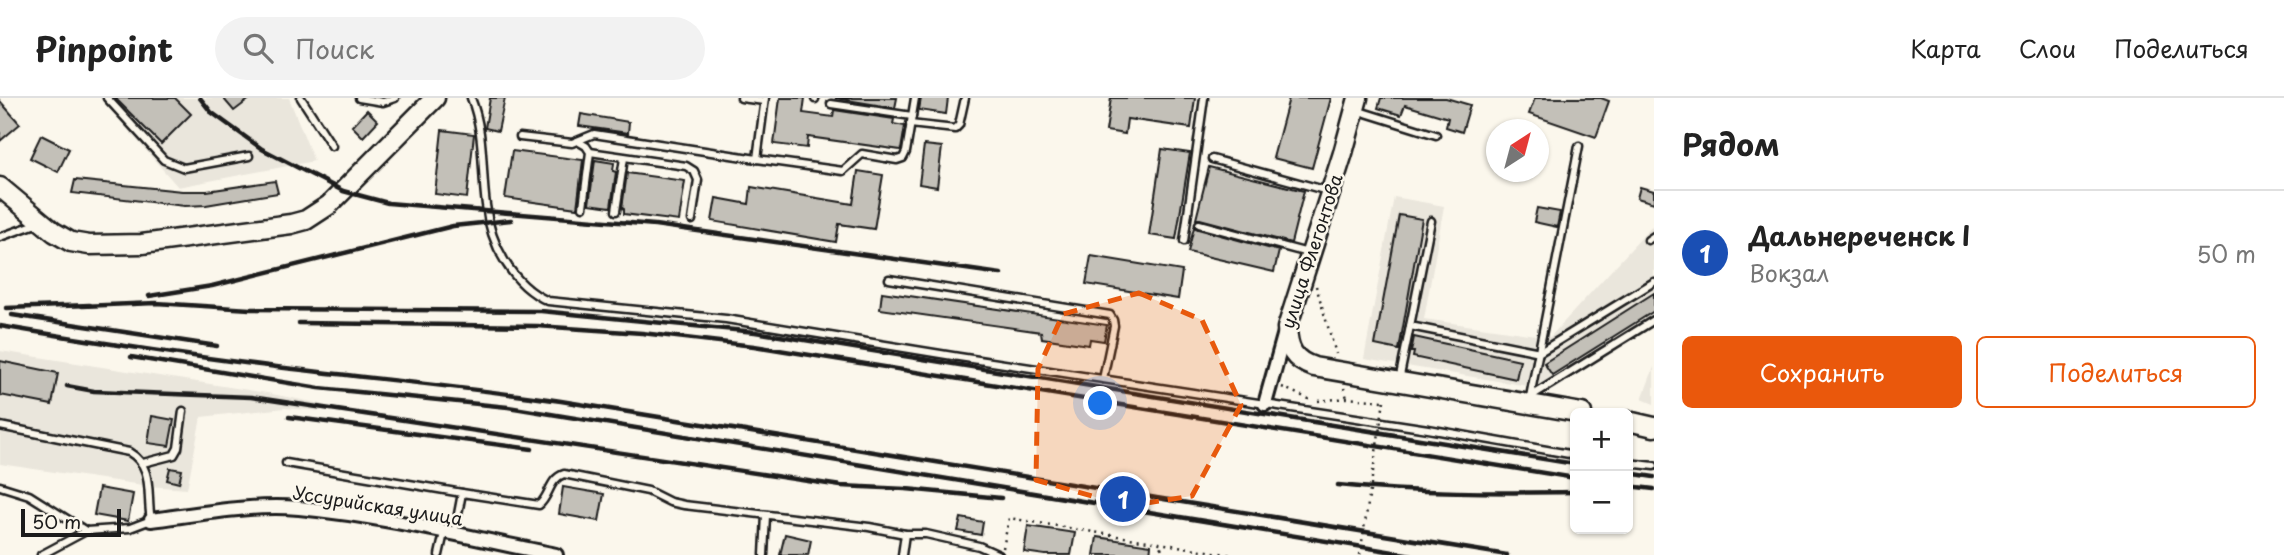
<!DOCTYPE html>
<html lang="ru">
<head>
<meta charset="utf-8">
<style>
	:root { --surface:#fff; --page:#f2f2f2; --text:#222; --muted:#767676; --line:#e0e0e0; --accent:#ea580c }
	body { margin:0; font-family:"Playpen Sans",sans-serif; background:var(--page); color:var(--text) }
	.controls { position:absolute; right:21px; bottom:21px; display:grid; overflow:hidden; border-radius:10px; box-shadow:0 2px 5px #0004 }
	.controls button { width:63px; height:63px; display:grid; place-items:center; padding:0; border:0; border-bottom:2px solid var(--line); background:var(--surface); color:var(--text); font:35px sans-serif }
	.compass { position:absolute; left:1486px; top:21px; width:63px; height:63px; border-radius:50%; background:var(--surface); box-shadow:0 2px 5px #0004; rotate:36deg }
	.scale { position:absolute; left:21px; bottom:18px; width:100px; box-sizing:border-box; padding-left:7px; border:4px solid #1c1c1c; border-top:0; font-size:19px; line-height:24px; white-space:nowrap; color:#1c1c1c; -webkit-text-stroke:5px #fbf7ec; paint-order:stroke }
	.you { position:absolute; left:1101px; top:306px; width:24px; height:24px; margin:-18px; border:5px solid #fff; border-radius:50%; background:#1a73e8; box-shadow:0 0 0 10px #1a73e833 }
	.badge { display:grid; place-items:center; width:46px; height:46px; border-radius:50%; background:var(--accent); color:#fff; font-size:23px; font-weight:700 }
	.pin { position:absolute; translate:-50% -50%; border:4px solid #fff; box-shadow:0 2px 7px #0006 }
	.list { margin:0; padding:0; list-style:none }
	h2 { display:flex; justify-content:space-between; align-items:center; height:91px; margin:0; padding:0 28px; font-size:30px }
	h2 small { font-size:23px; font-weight:400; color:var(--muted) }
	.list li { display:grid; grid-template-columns:46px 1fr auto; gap:21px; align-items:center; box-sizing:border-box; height:126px; padding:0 28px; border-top:2px solid var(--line) }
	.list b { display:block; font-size:26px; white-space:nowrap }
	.list p { margin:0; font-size:23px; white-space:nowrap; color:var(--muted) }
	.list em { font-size:23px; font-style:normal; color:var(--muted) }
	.actions { display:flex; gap:14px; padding:21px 28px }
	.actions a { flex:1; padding:16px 0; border:2px solid var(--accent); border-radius:10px; text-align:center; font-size:24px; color:var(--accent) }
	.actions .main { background:var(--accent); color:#fff }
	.icon { flex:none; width:38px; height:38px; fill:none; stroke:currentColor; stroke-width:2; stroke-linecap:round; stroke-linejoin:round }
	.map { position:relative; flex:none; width:1654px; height:457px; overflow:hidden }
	header { display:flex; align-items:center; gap:42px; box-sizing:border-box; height:98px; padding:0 35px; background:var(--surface); border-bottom:2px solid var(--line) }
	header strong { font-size:33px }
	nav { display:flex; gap:38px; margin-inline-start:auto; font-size:24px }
	.search { width:490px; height:63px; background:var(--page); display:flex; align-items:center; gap:18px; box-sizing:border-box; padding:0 24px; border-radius:38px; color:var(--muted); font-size:26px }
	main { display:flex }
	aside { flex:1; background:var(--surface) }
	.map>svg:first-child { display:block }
</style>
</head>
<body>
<header>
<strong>Pinpoint</strong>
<div class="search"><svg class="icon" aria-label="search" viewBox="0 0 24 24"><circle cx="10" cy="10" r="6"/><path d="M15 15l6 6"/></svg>Поиск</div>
<nav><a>Карта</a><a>Слои</a><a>Поделиться</a></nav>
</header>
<main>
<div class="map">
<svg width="1654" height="457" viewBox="0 0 1654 457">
	<rect width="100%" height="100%" fill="#fbf7ec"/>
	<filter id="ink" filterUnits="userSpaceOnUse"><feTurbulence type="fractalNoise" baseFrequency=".0143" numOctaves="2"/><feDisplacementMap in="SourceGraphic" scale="14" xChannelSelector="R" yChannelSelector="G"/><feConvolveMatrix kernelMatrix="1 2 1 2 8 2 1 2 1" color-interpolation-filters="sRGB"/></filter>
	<g filter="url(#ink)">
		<g fill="#eae6dc">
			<path d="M100 0H289L314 63 178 89Z"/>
			<path d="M1394 99 1444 108 1424 221 1550 239 1654 126V222L1553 292 1364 261Z"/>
			<path d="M0 253 267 295 322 306 321 313 285 310 201 319 187 391 149 388 0 366Z"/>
			<path d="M1654 269V306L1642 301Z"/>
		</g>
		<g fill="#c3c0b8" stroke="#1c1c1c" stroke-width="2">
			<path d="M115 0H175L191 16 161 46Z"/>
			<path d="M223 0H251L234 13Z"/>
			<path d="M490 0H505L498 33 485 30Z"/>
			<path d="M780 0H805L803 15 833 19 834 12 894 21 893 26 905 28 901 52 808 39 807 50 774 46Z"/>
			<path d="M835 0H897L895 10Z"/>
			<path d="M921 0H948L946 16 919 12Z"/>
			<path d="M1111 0H1195L1191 30 1127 21 1125 36 1106 33Z"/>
			<path d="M1289 0H1331L1312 70 1273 60Z"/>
			<path d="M1381 0H1446L1470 7 1462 34 1446 29 1448 20 1405 7 1401 17 1378 10Z"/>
			<path d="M1535 0H1601L1609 3 1596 39 1529 16Z"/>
			<path d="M0 3 20 26 0 43Z"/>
			<path d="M367 12 378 23 363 39 352 28Z"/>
			<path d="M581 16 629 24 628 35 579 28Z"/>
			<path d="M442 32 474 36 467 100 435 96Z"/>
			<path d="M41 37 69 51 58 74 30 60Z"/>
			<path d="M924 47 942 49 937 89 919 86Z"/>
			<path d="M1162 51 1190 55 1176 141 1149 137Z"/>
			<path d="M512 53 583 62 577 110 505 100Z"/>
			<path d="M595 62 614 65 613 73 616 74 611 109 589 106Z"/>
			<path d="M1209 69 1304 93 1291 145 1200 121H1196Z"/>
			<path d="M858 73 883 77 874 131 839 126 836 144 712 123 716 100 749 106 751 89 853 106Z"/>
			<path d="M627 75 685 83 679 123 624 116V111L622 110Z"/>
			<path d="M75 82 182 93H207L275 83 278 95 206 107 185 108 72 95Z"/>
			<path d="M1640 89 1654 93V105L1637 100Z"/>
			<path d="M1537 110 1560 114 1557 129 1534 124Z"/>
			<path d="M1399 117 1422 121 1399 252 1375 247Z"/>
			<path d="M1194 129 1198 131 1279 153 1274 174 1188 154Z"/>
			<path d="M1091 158 1182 173 1178 201 1086 186Z"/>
			<path d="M882 194 1107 227 1104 243 1090 241 1089 247 1042 240 1041 234 880 211Z"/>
			<path d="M1654 195V213L1552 277 1544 265Z"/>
			<path d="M1414 239 1520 262 1516 281 1413 259 1414 254H1411Z"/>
			<path d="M0 263 58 275 52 307 0 297Z"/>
			<path d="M152 318 174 322 169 348 148 345Z"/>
			<path d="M170 370 182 372 179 385 167 382Z"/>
			<path d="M563 389 604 396 599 423 559 416Z"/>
			<path d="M99 390 133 396 128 423 94 417Z"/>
			<path d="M961 420 983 424 981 437 958 433Z"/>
			<path d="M1028 428 1075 435 1071 457H1045L1024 454Z"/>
			<path d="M785 436 811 442 808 457H780Z"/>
			<path d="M1097 439 1151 447 1150 457H1094Z"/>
		</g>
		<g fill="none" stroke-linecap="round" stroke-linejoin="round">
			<g stroke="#1c1c1c" stroke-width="11">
				<g id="lane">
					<path d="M107 0 164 62 184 70 249 58"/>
					<path d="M301 0 332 48"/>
					<path d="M359 0 383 4 395 0"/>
					<path d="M471 0C485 35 481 71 486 107 490 146 512 187 548 203L726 221 959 259 1428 331 1575 357"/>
					<path d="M741 0 764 3"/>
					<path d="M765 0 757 61 843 73 862 56 897 62 903 60 906 54 915 0"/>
					<path d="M815 1V0"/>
					<path d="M831 6 912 18"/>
					<path d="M1356 12 1436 37"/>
					<path d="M910 26 955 31 959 27 965 0"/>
					<path d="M520 39 572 45 594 36 757 61"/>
					<path d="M579 44 586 48 590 54 583 109"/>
					<path d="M590 54 686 68 694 73 698 82 692 122"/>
					<path d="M1212 61 1328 93"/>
					<path d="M616 113 624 60"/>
					<path d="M1199 126 1308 155"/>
					<path d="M0 139 39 125"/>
					<path d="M1648 142 1654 138"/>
					<path d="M1184 143 1204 0"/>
					<path d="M889 181 1110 217 1113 222 1114 228 1103 281"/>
					<path d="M1410 228 1540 254 1654 184"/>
					<path d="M1399 283 1431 123"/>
					<path d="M1530 299 1654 222"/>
					<path d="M1529 304 1579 48"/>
					<path d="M0 328 129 354C155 369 146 397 151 422L130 430 86 433 41 457"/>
					<path d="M143 365 174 357 178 350 183 313"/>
					<path d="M286 365 462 395"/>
					<path d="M1628 365 1654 368"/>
					<path d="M0 388 29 397 86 433"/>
					<path d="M454 437 462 395 539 407C550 398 549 381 564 376L648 393 670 404 684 407 869 429 905 436H926L979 448 999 457"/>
					<path d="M439 457 444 435"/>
					<path d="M764 457 766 417"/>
					<path d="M902 457 905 436"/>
				</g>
			</g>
			<g stroke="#1c1c1c" stroke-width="18">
				<g id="street">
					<path d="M1265 306 1285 234"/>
					<path d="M151 422C199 416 251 406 299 410 385 418 472 440 556 457"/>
				</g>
			</g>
			<g stroke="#1c1c1c" stroke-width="23">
				<g id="secondary">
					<path d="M1358 0 1343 55 1287 230C1288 251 1293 262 1314 269L1582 315"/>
					<path d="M0 89 54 134 71 144 89 147 142 146 291 126 306 122 329 107 435 0"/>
					<path d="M1628 323 1654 329"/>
				</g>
			</g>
			<g stroke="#1c1c1c" stroke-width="2.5" stroke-dasharray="2 5" stroke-linecap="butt">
				<path d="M1316 188 1336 256"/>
				<path d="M1282 289 1311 302"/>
				<path d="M1344 290 1347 300"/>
				<path d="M1318 303 1347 300 1384 303"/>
				<path d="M1161 449 1164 457"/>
				<path d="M1003 450 1009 420 1232 457"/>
				<path d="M1159 457 1162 444"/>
			</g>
			<use href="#lane" stroke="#fbf7ec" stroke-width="6"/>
			<use href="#street" stroke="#fbf7ec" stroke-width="12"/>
			<use href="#secondary" stroke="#fbf7ec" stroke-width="18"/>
			<g stroke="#1c1c1c" stroke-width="4.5">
				<path d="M200 0 211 14 262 51 343 93 388 105 655 127 1001 176"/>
				<path d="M149 198 212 188 453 128 511 122"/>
				<path d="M82 208 156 205 250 211 541 213 755 234 1575 366"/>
				<path d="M6 210 90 207"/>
				<path d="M12 217 217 248"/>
				<path d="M299 225 537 228 642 235 754 248 1575 380"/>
				<path d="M0 228C90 243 179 257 269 268 367 280 464 289 561 303L1507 457"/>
				<path d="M131 259 319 290 508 309 1412 457"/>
				<path d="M67 288 94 293 251 299 841 388 906 391 1001 400"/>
				<path d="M289 319 532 351"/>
				<path d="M1628 375 1654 379"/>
				<path d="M1338 387C1417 395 1496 395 1575 394"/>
				<path d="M1628 388 1654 391"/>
			</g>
			<path stroke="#1c1c1c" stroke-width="2.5" stroke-dasharray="2 5" stroke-linecap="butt" d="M1360 457 1384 303"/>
		</g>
	</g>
	<path fill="#e8590c" fill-opacity="0.2" stroke="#e8590c" stroke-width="5" stroke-dasharray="14 9" stroke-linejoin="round" d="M1139 195 1202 222 1241 307 1192 398 1127 408 1036 382 1038 271 1063 216Z"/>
	<g text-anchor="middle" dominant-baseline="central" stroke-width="5" stroke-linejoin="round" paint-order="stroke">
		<g font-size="18" fill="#1c1c1c" stroke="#fbf7ec">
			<text transform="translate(1311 153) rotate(-72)">улица Флегонтова</text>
			<text transform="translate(378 407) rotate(9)">Уссурийская улица</text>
		</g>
	</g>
</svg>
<div class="controls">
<button>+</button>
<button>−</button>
</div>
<svg class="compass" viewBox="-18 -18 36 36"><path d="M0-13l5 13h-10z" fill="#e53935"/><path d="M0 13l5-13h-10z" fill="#767676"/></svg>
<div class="scale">50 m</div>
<div class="you"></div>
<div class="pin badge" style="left:1123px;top:401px;background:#1a4fb4">1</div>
</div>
<aside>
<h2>Рядом<small></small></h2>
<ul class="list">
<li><span class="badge" style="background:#1a4fb4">1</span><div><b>Дальнереченск I</b><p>Вокзал</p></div><em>50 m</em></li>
</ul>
<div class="actions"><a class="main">Сохранить</a><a>Поделиться</a></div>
</aside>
</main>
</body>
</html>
